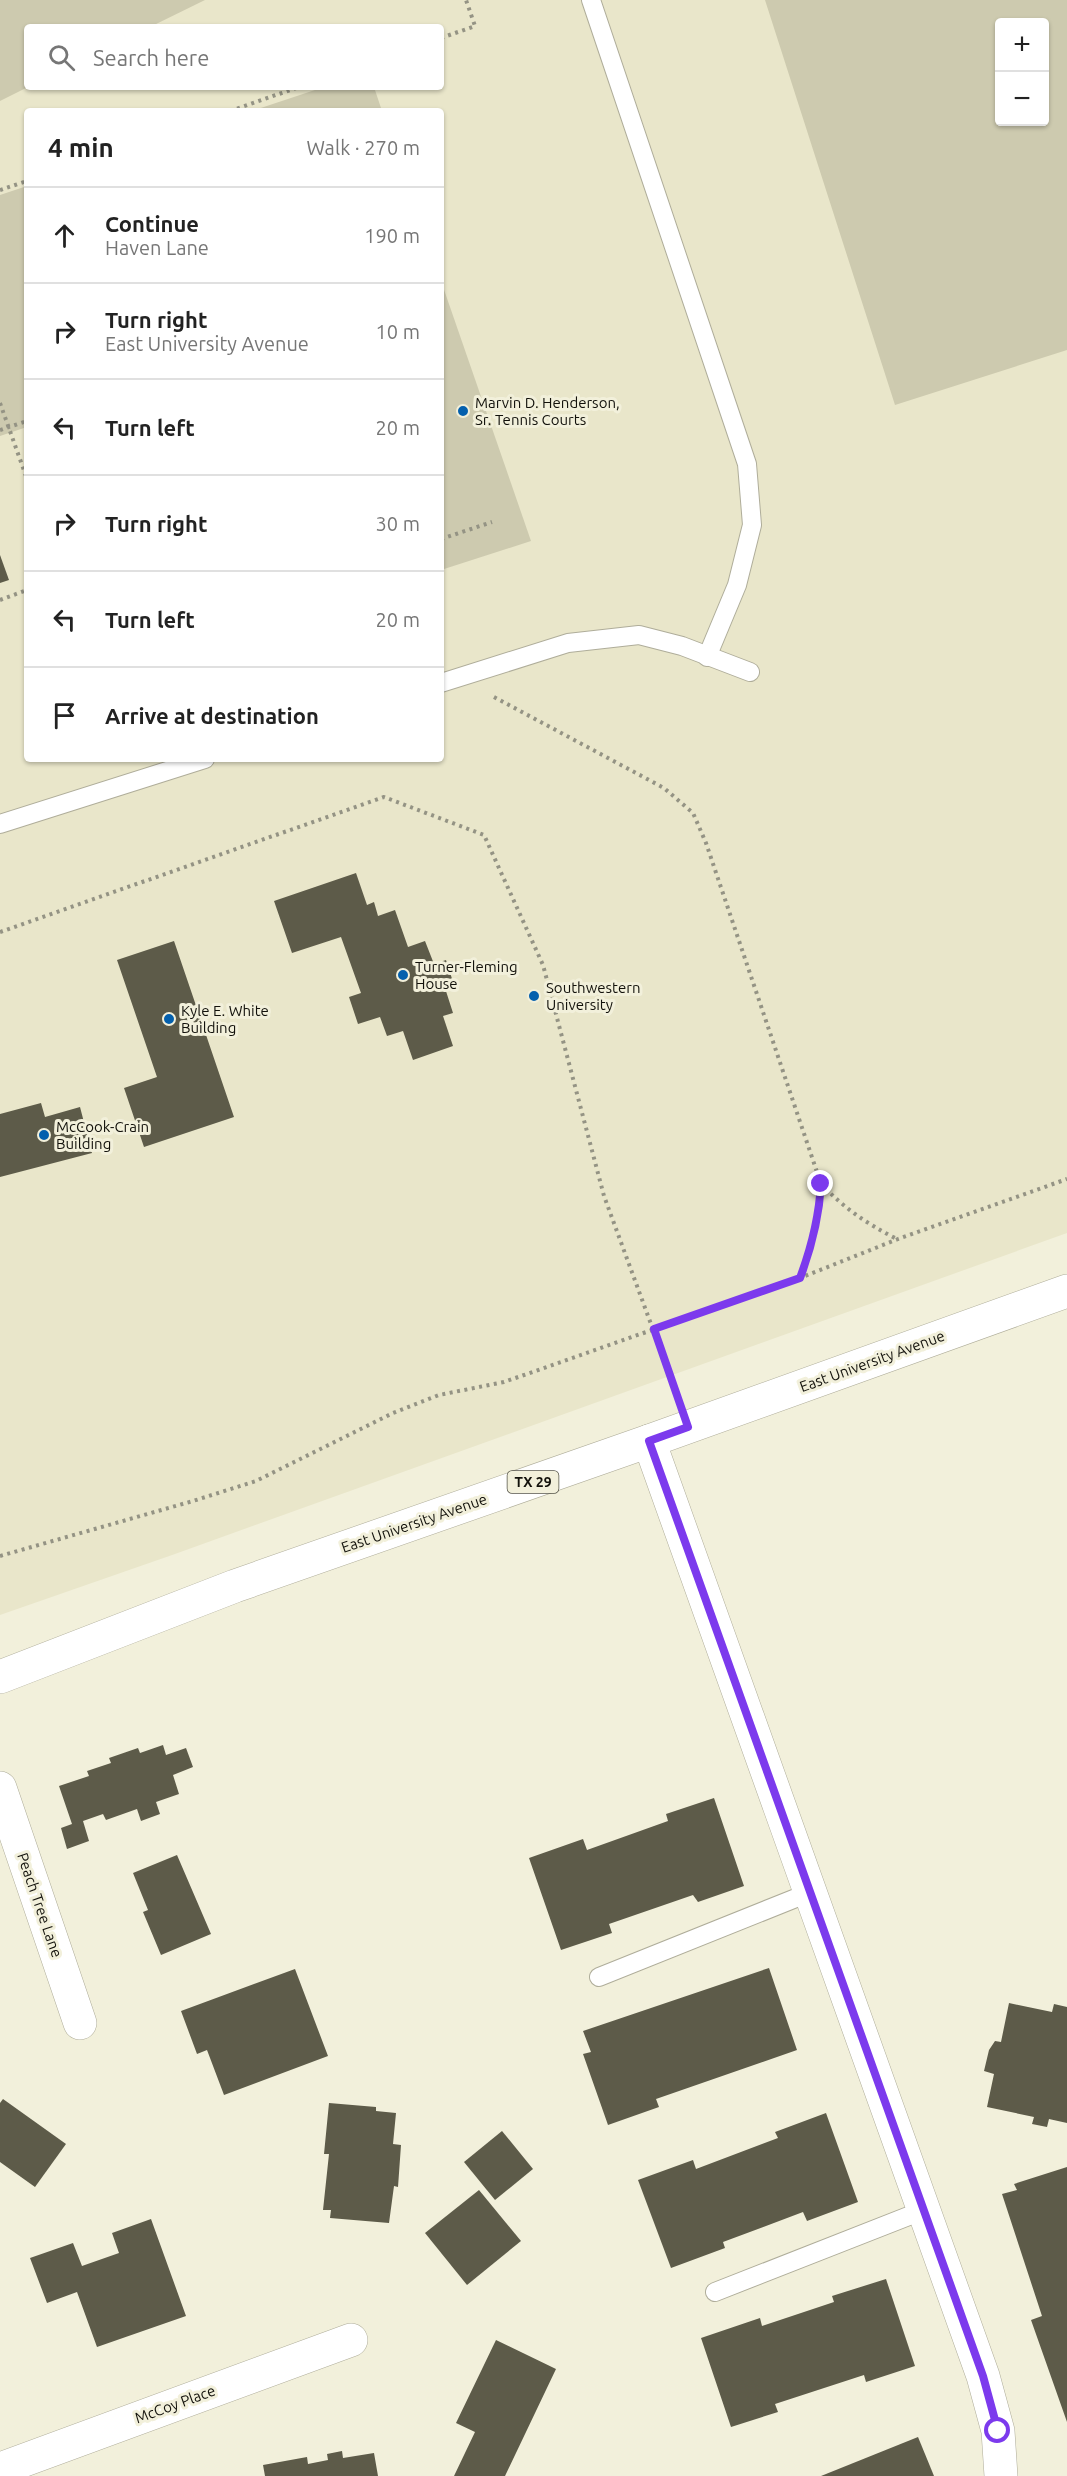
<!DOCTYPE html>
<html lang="en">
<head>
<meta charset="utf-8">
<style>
	:root { --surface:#fff; --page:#f6f6f6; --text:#222; --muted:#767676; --line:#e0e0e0 }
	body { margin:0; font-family:Ubuntu,sans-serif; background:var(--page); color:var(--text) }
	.controls { position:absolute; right:18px; top:18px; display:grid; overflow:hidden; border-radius:6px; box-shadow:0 2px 4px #0004 }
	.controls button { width:54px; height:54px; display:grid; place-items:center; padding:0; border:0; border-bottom:2px solid var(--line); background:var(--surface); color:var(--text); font:30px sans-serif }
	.stop { position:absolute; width:18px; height:18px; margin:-14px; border:4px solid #7c3aed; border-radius:50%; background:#fff }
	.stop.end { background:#7c3aed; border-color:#fff; box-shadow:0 2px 6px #0008 }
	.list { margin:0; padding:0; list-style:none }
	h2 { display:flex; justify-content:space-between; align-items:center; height:78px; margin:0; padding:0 24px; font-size:26px }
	h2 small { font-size:20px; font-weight:400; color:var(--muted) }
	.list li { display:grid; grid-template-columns:39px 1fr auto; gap:18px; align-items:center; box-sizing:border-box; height:96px; padding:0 24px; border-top:2px solid var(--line) }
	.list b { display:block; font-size:22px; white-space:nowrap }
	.list p { margin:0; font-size:20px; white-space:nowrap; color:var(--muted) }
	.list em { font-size:20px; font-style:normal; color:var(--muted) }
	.icon { flex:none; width:33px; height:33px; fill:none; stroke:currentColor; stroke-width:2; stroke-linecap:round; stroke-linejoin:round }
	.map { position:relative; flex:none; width:1067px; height:2476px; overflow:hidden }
	.search { position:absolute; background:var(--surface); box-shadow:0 2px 4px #0004; left:24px; top:24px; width:420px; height:66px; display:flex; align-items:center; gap:15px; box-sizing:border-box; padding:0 21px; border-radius:6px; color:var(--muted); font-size:22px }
	.panel { position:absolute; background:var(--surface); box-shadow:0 2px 4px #0004; left:24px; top:108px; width:420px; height:654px; border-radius:6px }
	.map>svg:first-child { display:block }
</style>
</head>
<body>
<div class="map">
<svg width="1067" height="2476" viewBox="0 0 1067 2476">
	<rect width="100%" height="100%" fill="#f2f0db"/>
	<path fill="#e9e6ca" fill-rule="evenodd" d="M0 0H1067V1233L175 1554 0 1615ZM1000 22H1044V122H1000ZM27 27H441V87H27ZM27 111H441V759H27Z"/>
	<g fill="#cdcaaf" fill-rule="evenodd">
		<path d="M0 0H205L150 27H27L28 87 0 101Z"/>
		<path d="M765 0H1067V350L895 405ZM1000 22H1044V122H1000Z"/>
		<path d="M324 87H374L382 111H252Z"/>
		<path d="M27 186V427L0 436V195Z"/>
		<path d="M441 281 531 541 441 570Z"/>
	</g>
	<g fill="#5d5b49">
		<path d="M0 555 9 580 0 583Z"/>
		<path d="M356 873 367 905 374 902 378 916 395 910 408 947 425 941 434 964 446 960 454 985 445 988 453 1013 443 1016 453 1046 413 1060 403 1031 387 1036 380 1017 358 1024 349 997 361 993 341 937 292 953 274 901Z"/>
		<path d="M174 941 234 1117 144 1147 124 1088 157 1077 117 960Z"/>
		<path d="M41 1103 45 1117 80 1107 92 1153 0 1177V1114Z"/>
		<path d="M163 1745 166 1755 186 1748 193 1767 173 1775 179 1794 156 1802 160 1814 141 1821 137 1809 106 1820 103 1814 83 1821 89 1841 67 1849 61 1828 72 1824 59 1786 89 1776 87 1771 111 1763 109 1758 138 1748 140 1753Z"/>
		<path d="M714 1798 744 1886 698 1902 693 1895 609 1924 612 1933 561 1950 529 1858 583 1839 587 1850 668 1821 666 1814Z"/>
		<path d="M177 1855 211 1934 161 1955 143 1912 148 1910 133 1873Z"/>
		<path d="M769 1968 797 2050 656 2099 659 2107 608 2125 583 2054 591 2052 583 2031Z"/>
		<path d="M295 1969 328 2056 224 2095 207 2050 197 2054 181 2011Z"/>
		<path d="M1009 2003 1052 2012 1054 2004 1067 2007V2123L1049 2119 1047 2127 1032 2124 1034 2117 987 2107 994 2074 984 2071 989 2050 995 2041 1001 2042Z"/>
		<path d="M3 2099 66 2144 35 2187 0 2162V2103Z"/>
		<path d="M329 2103 376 2107V2111L396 2113 393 2144 401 2145 398 2187 394 2186 389 2223 330 2218 331 2210H323L329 2154H324Z"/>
		<path d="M826 2113 858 2202 807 2221 803 2212 723 2242 725 2248 671 2268 638 2180 693 2160 696 2169 778 2138 775 2132Z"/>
		<path d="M502 2131 533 2169 495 2200 464 2162Z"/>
		<path d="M1067 2167V2422L1031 2320 1042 2316 1002 2194 1017 2190 1014 2184Z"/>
		<path d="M479 2190 521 2241 467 2285 425 2233Z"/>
		<path d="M151 2219 186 2316 97 2347 77 2292 47 2303 30 2258 73 2243 82 2266 119 2253 112 2233Z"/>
		<path d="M886 2279 915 2366 866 2382 864 2375 775 2404 778 2412 731 2427 701 2338 760 2318 762 2326 834 2302 832 2296Z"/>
		<path d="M496 2340 556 2369 505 2476H454L475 2432 456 2423Z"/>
		<path d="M918 2437 934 2476H821Z"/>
		<path d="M342 2451 343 2458 374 2453 378 2476H265L263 2465 307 2457 308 2464 328 2460 327 2454Z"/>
	</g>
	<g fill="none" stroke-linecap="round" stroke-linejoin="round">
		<g stroke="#afad9a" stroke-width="20">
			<g id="lane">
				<path d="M591 0 747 464 752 525 737 585 707 657"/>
				<path d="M441 683 568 643 639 635 682 646 750 672"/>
				<path d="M0 824 205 759"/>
				<path d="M599 1977 811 1892"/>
				<path d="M715 2292 924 2210"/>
			</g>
		</g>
		<g stroke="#afad9a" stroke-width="34">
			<g id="street">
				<path d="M649 1441 983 2376 998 2431 1001 2476"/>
				<path d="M0 1788 80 2023"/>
				<path d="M0 2469 351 2340"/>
			</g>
		</g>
		<g stroke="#afad9a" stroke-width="34">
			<path id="primary" d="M0 1677 235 1586 649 1441 1067 1291"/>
		</g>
		<g stroke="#949384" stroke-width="4" stroke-dasharray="3 4.5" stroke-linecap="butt">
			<path d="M441 38 475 26 466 0"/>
			<path d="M230 111 299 87"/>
			<path d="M0 190 27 181"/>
			<path d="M0 403 27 479"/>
			<path d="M0 430 27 421"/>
			<path d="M441 539 492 522"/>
			<path d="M0 600 27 590"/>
			<path d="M494 697 664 788 693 813 706 843 821 1184C844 1208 867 1224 897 1239"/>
			<path d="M0 932 384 797 484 835 543 965 604 1196 677 1395"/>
			<path d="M800 1278C812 1246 819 1218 821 1184"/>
			<path d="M0 1556 193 1501 256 1481 393 1413 439 1395 504 1382 800 1278 898 1239 1067 1179"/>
		</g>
		<use href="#lane" stroke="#fff" stroke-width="18"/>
		<use href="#street" stroke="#fff" stroke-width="33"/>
		<use href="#primary" stroke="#fff" stroke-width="33"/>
	</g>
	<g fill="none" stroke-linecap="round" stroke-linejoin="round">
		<path stroke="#7c3aed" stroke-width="8" d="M821 1184C819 1218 812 1246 800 1278L654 1329 688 1427 649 1441 983 2376 998 2431"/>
	</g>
	<g fill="#0460ad" stroke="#f2f0db" stroke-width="2">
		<circle cx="463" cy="411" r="6"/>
		<circle cx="403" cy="975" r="6"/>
		<circle cx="534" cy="996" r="6"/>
		<circle cx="169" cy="1019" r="6"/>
		<circle cx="44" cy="1135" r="6"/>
	</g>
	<g text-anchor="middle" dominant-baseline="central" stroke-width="6" stroke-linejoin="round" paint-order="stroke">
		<rect fill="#f2f0db" stroke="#555449" stroke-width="1.5" x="507.5" y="1471" width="51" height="22" rx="4.5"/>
		<g font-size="14" font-weight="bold" fill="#12110b">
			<text x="533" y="1482">TX 29</text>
		</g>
		<g font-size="15" fill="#12110b" stroke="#f2f0db" text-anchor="start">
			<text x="475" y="402">Marvin D. Henderson,<tspan x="475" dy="17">Sr. Tennis Courts</tspan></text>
			<text x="415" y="966">Turner-Fleming<tspan x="415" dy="17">House</tspan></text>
			<text x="546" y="987">Southwestern<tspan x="546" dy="17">University</tspan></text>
			<text x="181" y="1010">Kyle E. White<tspan x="181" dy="17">Building</tspan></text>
			<text x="56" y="1126">McCook-Crain<tspan x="56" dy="17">Building</tspan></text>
		</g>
		<g font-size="15" fill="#12110b" stroke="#f2f0db">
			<text transform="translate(872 1361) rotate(-20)">East University Avenue</text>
			<text transform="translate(414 1523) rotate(-19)">East University Avenue</text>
			<text transform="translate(40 1905) rotate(71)">Peach Tree Lane</text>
			<text transform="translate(175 2404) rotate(-20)">McCoy Place</text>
		</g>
	</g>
</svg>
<div class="controls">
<button>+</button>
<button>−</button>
</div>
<div class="stop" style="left:998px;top:2431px"></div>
<div class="stop end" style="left:821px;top:1184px"></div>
<div class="search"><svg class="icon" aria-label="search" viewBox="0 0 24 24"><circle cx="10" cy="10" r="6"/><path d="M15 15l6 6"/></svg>Search here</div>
<section class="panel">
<h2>4 min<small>Walk · 270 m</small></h2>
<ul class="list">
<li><svg class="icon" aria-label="ahead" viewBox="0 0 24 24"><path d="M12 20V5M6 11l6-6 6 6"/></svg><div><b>Continue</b><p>Haven Lane</p></div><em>190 m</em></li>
<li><svg class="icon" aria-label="right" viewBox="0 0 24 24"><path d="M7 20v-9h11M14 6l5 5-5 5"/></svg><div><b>Turn right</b><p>East University Avenue</p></div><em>10 m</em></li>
<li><svg class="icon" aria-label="left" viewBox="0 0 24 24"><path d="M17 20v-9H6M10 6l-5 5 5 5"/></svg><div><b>Turn left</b></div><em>20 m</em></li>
<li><svg class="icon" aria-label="right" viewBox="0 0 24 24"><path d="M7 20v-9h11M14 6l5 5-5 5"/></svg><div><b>Turn right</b></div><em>30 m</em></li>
<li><svg class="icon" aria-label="left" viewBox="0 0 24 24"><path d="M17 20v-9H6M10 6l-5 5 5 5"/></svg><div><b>Turn left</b></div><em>20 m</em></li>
<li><svg class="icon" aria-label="arrive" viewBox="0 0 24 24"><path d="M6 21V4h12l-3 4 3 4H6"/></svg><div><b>Arrive at destination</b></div></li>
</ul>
</section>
</div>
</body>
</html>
